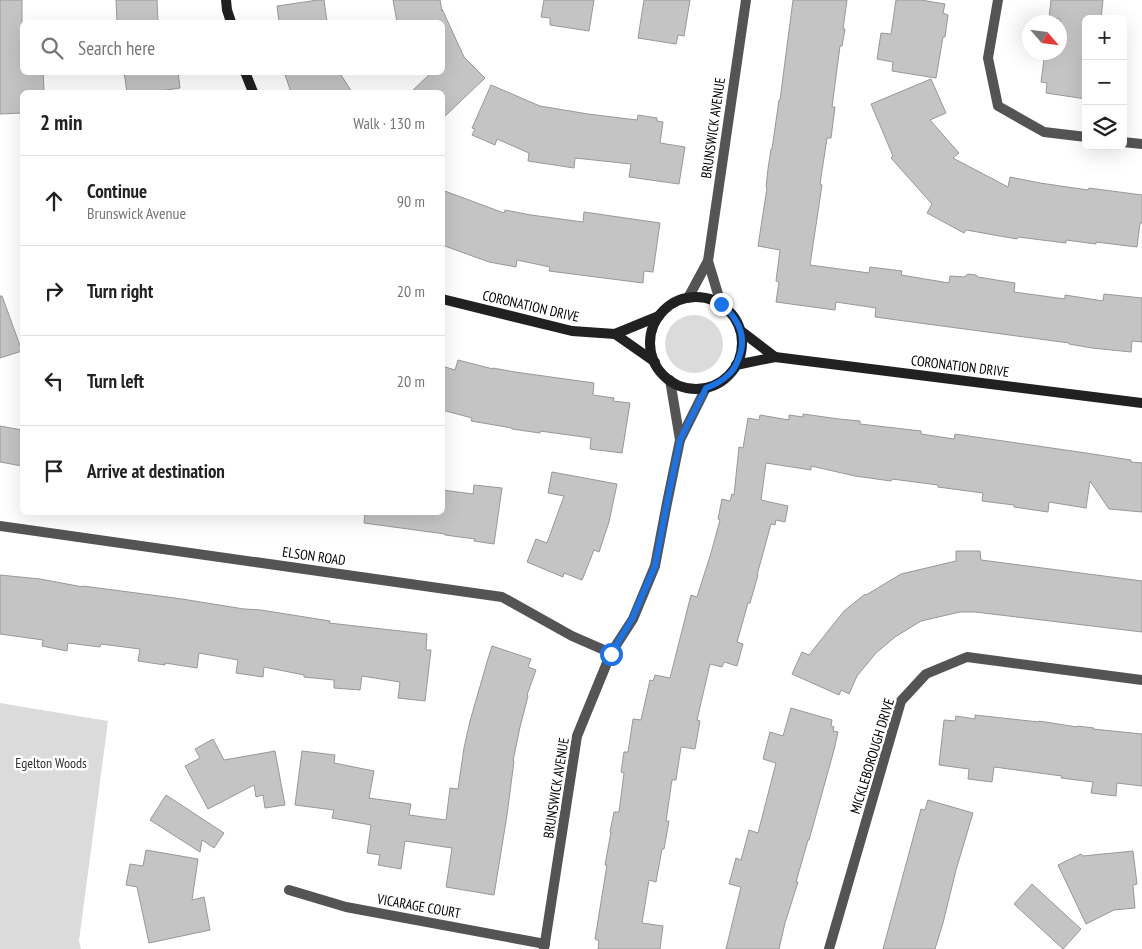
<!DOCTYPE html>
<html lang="en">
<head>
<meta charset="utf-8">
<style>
	:root { --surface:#fff; --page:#f6f6f6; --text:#222; --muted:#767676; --line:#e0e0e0 }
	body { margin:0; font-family:"PT Sans Narrow",sans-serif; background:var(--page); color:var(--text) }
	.controls { position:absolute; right:15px; top:15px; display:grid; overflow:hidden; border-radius:8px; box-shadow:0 5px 20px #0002 }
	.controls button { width:45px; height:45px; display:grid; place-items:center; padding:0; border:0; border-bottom:1px solid var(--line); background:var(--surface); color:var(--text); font:25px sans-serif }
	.compass { position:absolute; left:1022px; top:15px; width:45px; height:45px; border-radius:50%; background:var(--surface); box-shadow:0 5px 20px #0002; rotate:118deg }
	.stop { position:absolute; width:15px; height:15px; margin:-11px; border:4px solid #1a73e8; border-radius:50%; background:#fff }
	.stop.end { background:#1a73e8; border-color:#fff; box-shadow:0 1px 5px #0008 }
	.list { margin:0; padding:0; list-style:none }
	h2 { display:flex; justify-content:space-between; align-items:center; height:65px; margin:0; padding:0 20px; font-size:21px }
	h2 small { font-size:16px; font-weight:400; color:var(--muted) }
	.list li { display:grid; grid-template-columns:32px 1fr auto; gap:15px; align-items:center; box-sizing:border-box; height:90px; padding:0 20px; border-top:1px solid var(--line) }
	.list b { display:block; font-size:19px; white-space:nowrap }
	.list p { margin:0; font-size:16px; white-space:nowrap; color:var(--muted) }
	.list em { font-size:16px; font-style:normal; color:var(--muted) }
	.icon { flex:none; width:28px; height:28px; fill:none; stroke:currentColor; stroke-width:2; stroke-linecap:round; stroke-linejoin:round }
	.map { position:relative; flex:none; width:1142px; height:949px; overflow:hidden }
	.search { position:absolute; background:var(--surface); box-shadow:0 5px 20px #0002; left:20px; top:20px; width:425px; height:55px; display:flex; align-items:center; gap:12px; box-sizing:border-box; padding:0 18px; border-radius:8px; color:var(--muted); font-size:19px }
	.panel { position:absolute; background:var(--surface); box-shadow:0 5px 20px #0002; left:20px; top:90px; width:425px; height:425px; border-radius:8px }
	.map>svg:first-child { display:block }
</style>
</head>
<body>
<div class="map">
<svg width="1142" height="949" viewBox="0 0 1142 949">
	<rect width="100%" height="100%" fill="#fff"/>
	<g fill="#dbdbdb">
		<circle cx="694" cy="344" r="29"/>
		<path d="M0 703 108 721 79 941 81 949H0Z"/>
	</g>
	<g fill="#c4c4c4" stroke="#989898">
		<path d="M0 0H22V72H43L44 91H41V92H22V113L0 114Z"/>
		<path d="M116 0H157L158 22H117Z"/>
		<path d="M318 0H324L327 22H279L277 6Z"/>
		<path d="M393 0H440L442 11V9L464 57 485 78 442 119V92H411L432 72H442V22H397Z"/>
		<path d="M544 0H594L589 31 550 25V18L541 17Z"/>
		<path d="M644 0H690L684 36 678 35 676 44 638 38Z"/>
		<path d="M793 0H847L843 29H845L842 46H840L832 107H835L831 138H827L820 184 822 185 810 265 869 273 870 267 902 271 901 275 949 283 950 276 964 277 968 274 976 275 978 277 1015 283 1014 292 1065 299V295L1103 301 1104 294 1142 298V342L1132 341 1131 352 1092 348 1069 344V343L875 317 876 308 836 302 835 310 776 302 779 282 776 281 780 250 758 246 767 188 766 187 768 169 771 149H772L779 100H780Z"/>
		<path d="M896 0H921L945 4 943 13 948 15 945 37H943L936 78 892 71 893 62 877 59 881 33 891 34Z"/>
		<path d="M1051 0H1103L1101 19H1086V99L1046 93 1047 83 1041 82 1045 52H1060V19L1049 18Z"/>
		<path d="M124 72H178L180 88 153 92H127Z"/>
		<path d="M284 72H339L352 92H291Z"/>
		<path d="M931 79 946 113 930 120 959 153 953 158 1008 187 1010 177 1040 183 1088 190 1089 188 1142 195V223H1140L1137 247 1096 242V244L1066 240V243L1018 237 1017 239 966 230 964 233 927 213 932 204 891 158 893 156 871 104Z"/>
		<path d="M491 85 540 106 588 114 637 120 638 115 657 118V121L663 122 660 143 685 147 679 184 629 177 631 164 575 158 574 168 528 161 529 153 497 139 495 145 472 135 475 129 472 128Z"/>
		<path d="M442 190 504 213 505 210 531 215 583 222 584 212 660 223 653 272 644 271 643 283 549 271 550 267 517 260 516 267 489 262 442 245Z"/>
		<path d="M0 296H2L22 351 0 358Z"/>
		<path d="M458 360 493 369V368L515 372 594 383 593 395 614 398 613 401 630 403 622 453 590 449 591 438 540 431V433L512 429V428L471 421 472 418 442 410V366L455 370Z"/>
		<path d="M803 414 839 419 860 421V424L921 431V434L954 439 955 434 1086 453 1131 460V462L1142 463V512L1109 509 1090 481 1086 508 1049 502 1048 512 1014 507V505L982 501 983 493 938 487V485L892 479 891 481 855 476 811 466V470L766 463 761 500 788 506 785 522 776 520 775 525 771 524 757 575H758L750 603H748L737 642 743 644 737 666 724 662 722 667 710 664 697 720 700 721 695 749 681 747 676 780H672L666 821H669L664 849H662L656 882 649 880 642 923 663 926 660 949H598L599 941 595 939 607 865H605L611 832H610L614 812H619L624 773 621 772 624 752H628L633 719 641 720 650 680 653 681 655 675 670 678 691 595 697 597 711 553 720 520 718 519 722 499 730 501 732 494 734 495 739 447 743 448 748 418 759 420 760 415 789 420V415L803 417Z"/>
		<path d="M0 426 22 430V466L0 462Z"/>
		<path d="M552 472 617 484 609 522 599 552 594 550 582 580 564 573 563 577 527 562 536 539 547 543 564 496 548 493Z"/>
		<path d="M474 485 502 488 494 544 474 541 475 539 445 535V534L364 523 365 512H442V490L473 494Z"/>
		<path d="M956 551H980L981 560 1142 581V632L975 612H960L921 621 895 637 876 653 857 676 849 694 841 690 839 695 792 674 802 652 809 655 844 611 865 594 866 595 901 574 956 561Z"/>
		<path d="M0 575 40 579 83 587V586L182 599 244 609H245L261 610 330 621 329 623 427 634 426 650H431L425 701 398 698 400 682 362 676 360 690 334 688V680L304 677V675L264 667 263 677 236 673 238 660 199 653 197 668 165 663V665L138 661 140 649 101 644 100 647 68 643 67 651 42 646 43 640 0 634Z"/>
		<path d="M492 646 531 659 528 667 536 670 527 695 528 696 520 727 513 761H514L507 815 494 895 446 887 452 848 405 841 401 869 378 865 380 855 367 853 371 825 332 818 334 810 295 805 302 751 335 755 334 763 374 771 369 798 411 804 409 815 446 820 450 788 458 789 464 748 470 721 487 662Z"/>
		<path d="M791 708 832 720 831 726 834 727 833 731 838 732 834 750 809 840H808L796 882H798L785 923 779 949H726L741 887 729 884 736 858 741 860 749 830 758 833 776 763 763 759 770 732 783 736Z"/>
		<path d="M975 715 1039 722V721L1077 727V726L1094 728 1093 729 1142 734V786L1117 783 1116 796 1091 793 1093 782 1061 778 1062 776 994 767 992 782 968 779 969 769 939 765 944 720 955 721 956 716 975 719Z"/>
		<path d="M213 739 224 760 275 751 285 805 265 808 263 795 256 797 254 785 208 809 185 766 200 758 195 749Z"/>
		<path d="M166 795 224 833 214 848 202 840 200 852 150 820Z"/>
		<path d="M928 800 973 813 956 870 943 923 935 949H883L921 809 925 810Z"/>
		<path d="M146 850 198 859 192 900 204 897 210 930 149 943 137 887 126 885 130 864 143 866Z"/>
		<path d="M1133 851 1137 884 1133 885 1135 908 1114 910 1086 924 1058 865 1081 854 1083 856Z"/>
		<path d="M1032 884 1081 929 1063 949 1014 904Z"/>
	</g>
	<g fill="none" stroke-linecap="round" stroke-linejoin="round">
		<g stroke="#545454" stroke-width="10">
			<path d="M998 0 988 58 998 106 1044 132 1086 137"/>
			<path d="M1123 142 1142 144"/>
			<path d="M708 261 721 304"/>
			<path d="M688 298 708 261 746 0"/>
			<path d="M670 380 680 440"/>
			<path d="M0 526 502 597 572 636 611 653"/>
			<path d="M289 890 346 907 545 944"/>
			<path d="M544 949 577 736 611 653 633 619 655 566 667 503 680 440 706 388"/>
			<path d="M829 949 901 701 926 674 967 657 1142 680"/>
		</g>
		<g stroke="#212121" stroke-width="10">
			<path d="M226 0 227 10 231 22"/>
			<path d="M245 72 253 92"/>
			<circle cx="696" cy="343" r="46"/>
			<path d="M442 299 572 331 615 334 659 316"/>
			<path d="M741 331 775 357"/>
			<path d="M615 334 655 362"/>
			<path d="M736 365 775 357 1142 403"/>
		</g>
	</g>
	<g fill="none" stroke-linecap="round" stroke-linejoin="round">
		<path stroke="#1a73e8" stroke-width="6" d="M611 654 632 619 655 566 667 503 680 440 706 388C714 385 721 382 727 376 732 372 736 366 738 360 748 337 739 319 721 304"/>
	</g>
	<g text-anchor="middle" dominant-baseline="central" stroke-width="5" stroke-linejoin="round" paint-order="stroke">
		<g font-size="14" fill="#000" stroke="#fff">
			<text transform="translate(713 128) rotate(-82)">BRUNSWICK AVENUE</text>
			<text transform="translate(531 306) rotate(13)">CORONATION DRIVE</text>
			<text transform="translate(960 366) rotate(7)">CORONATION DRIVE</text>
			<text transform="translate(314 556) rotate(8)">ELSON ROAD</text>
			<text transform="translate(872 756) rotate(-73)">MICKLEBOROUGH DRIVE</text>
			<text transform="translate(556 788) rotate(-81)">BRUNSWICK AVENUE</text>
			<text transform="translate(419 906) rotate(10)">VICARAGE COURT</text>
		</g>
		<g font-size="14" fill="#323232" stroke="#fff">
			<text x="51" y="763">Egelton Woods</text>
		</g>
	</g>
</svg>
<div class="controls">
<button>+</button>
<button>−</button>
<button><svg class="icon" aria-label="layers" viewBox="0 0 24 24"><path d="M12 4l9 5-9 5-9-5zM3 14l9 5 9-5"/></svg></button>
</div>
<svg class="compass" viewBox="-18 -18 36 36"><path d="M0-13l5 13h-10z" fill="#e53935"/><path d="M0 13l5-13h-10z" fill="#767676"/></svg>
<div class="stop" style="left:611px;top:654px"></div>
<div class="stop end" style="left:721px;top:304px"></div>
<div class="search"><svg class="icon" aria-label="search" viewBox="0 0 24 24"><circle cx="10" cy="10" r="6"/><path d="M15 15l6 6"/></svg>Search here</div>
<section class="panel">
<h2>2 min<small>Walk · 130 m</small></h2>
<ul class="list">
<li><svg class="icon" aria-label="ahead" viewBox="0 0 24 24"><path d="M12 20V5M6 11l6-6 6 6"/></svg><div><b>Continue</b><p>Brunswick Avenue</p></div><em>90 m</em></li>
<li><svg class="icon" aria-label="right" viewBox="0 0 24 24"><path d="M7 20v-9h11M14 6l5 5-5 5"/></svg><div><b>Turn right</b></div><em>20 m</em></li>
<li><svg class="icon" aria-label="left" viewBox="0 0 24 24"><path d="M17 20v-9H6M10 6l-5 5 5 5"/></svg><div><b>Turn left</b></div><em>20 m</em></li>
<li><svg class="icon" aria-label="arrive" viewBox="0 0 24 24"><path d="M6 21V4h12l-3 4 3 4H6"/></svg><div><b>Arrive at destination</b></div></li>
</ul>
</section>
</div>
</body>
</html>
